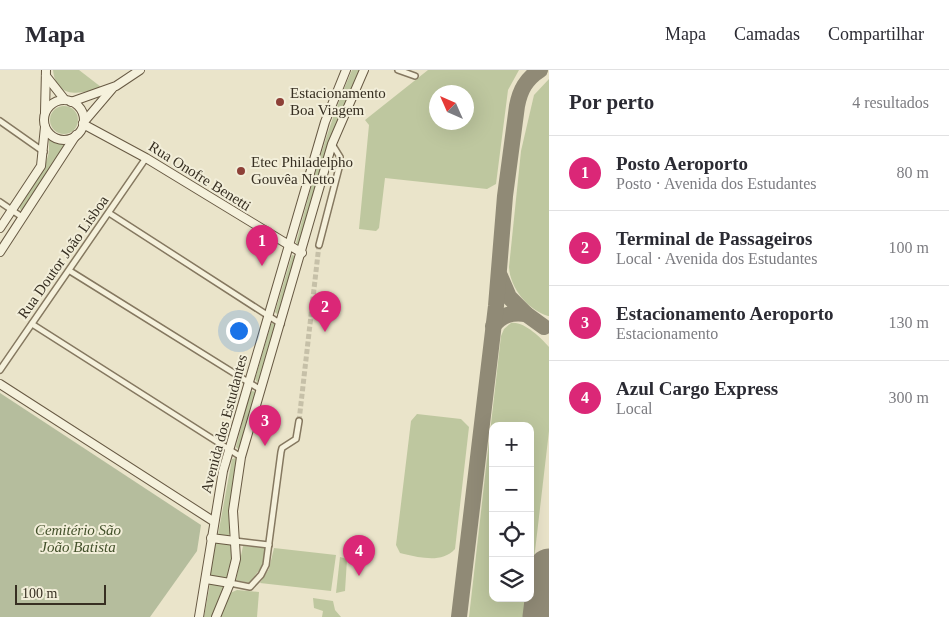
<!DOCTYPE html>
<html lang="pt">
<head>
<meta charset="utf-8">
<style>
	:root { --surface:#fff; --page:#f7f7f7; --text:#2b2b33; --muted:#7c7c81; --line:#e1e1e2; --accent:#db2777 }
	body { margin:0; font-family:Georgia,serif; background:var(--page); color:var(--text) }
	.controls { position:absolute; right:15px; bottom:15px; display:grid; overflow:hidden; border-radius:10px; box-shadow:0 5px 20px #0002 }
	.controls button { width:45px; height:45px; display:grid; place-items:center; padding:0; border:0; border-bottom:1px solid var(--line); background:var(--surface); color:var(--text); font:25px sans-serif }
	.compass { position:absolute; left:429px; top:15px; width:45px; height:45px; border-radius:50%; background:var(--surface); box-shadow:0 5px 20px #0002; rotate:315deg }
	.scale { position:absolute; left:15px; bottom:12px; width:91px; box-sizing:border-box; padding-left:5px; border:2px solid #372f22; border-top:0; font-size:14px; line-height:18px; white-space:nowrap; color:#372f22; -webkit-text-stroke:4px #f2eed9; paint-order:stroke }
	.you { position:absolute; left:238px; top:260px; width:18px; height:18px; margin:-12px; border:4px solid #fff; border-radius:50%; background:#1a73e8; box-shadow:0 0 0 8px #1a73e833 }
	.badge { display:grid; place-items:center; width:32px; height:32px; border-radius:50%; background:var(--accent); color:#fff; font-size:16px; font-weight:700 }
	.pin { position:absolute; translate:-50% -41px; filter:drop-shadow(0 1px 2px #0008) }
	.pin::after { content:''; position:absolute; top:26px; width:18px; height:15px; background:inherit; clip-path:polygon(0 0,100% 0,50% 100%) }
	.list { margin:0; padding:0; list-style:none }
	h2 { display:flex; justify-content:space-between; align-items:center; height:65px; margin:0; padding:0 20px; font-size:21px }
	h2 small { font-size:16px; font-weight:400; color:var(--muted) }
	.list li { display:grid; grid-template-columns:32px 1fr auto; gap:15px; align-items:center; box-sizing:border-box; height:75px; padding:0 20px; border-top:1px solid var(--line) }
	.list b { display:block; font-size:19px; white-space:nowrap }
	.list p { margin:0; font-size:16px; white-space:nowrap; color:var(--muted) }
	.list em { font-size:16px; font-style:normal; color:var(--muted) }
	.icon { flex:none; width:28px; height:28px; fill:none; stroke:currentColor; stroke-width:2; stroke-linecap:round; stroke-linejoin:round }
	.map { position:relative; flex:none; width:549px; height:547px; overflow:hidden }
	header { display:flex; align-items:center; gap:30px; box-sizing:border-box; height:70px; padding:0 25px; background:var(--surface); border-bottom:1px solid var(--line) }
	header strong { font-size:24px }
	nav { display:flex; gap:28px; margin-inline-start:auto; font-size:18px }
	main { display:flex }
	aside { flex:1; background:var(--surface) }
	.map>svg:first-child { display:block }
</style>
</head>
<body>
<header>
<strong>Mapa</strong>
<nav><a>Mapa</a><a>Camadas</a><a>Compartilhar</a></nav>
</header>
<main>
<div class="map">
<svg width="549" height="547" viewBox="0 0 549 547">
	<rect width="100%" height="100%" fill="#eae4ca"/>
	<g fill="#bec79f" fill-rule="evenodd">
		<path d="M53 0H79L101 17C81 25 56 29 53 0Z"/>
		<path d="M352 0H359L335 57 302 175 299 176 296 173C312 114 327 56 352 0Z"/>
		<path d="M428 0H519L508 20 496 114 487 119 385 108 379 158 376 161 359 159 369 55 365 50ZM437 22H467V52H437Z"/>
		<path d="M549 9V246H548C528 240 510 218 509 197L521 81 534 25Z"/>
		<circle cx="64" cy="50" r="14"/>
		<path d="M49 68 65 72V75L24 141H21L19 136 45 96 49 82Z"/>
		<path d="M292 185 298 187 279 244H277L275 242Z"/>
		<path d="M273 253 277 257 260 311 257 312 255 309 271 254Z"/>
		<path d="M511 253C524 251 541 268 549 277V361L530 524V356H493V528H530L528 547H469L501 266 504 259Z"/>
		<path d="M253 321 256 322 239 380 236 377 250 322Z"/>
		<path d="M417 344 461 349 469 357 455 479C442 493 422 488 404 484L400 483 396 475 411 351Z"/>
		<path d="M236 388 237 390 231 425V461L228 467H220L218 465 232 389Z"/>
		<path d="M214 472 230 474 232 488 227 510 210 506Z"/>
		<path d="M243 476 266 478 264 494 249 513 236 510Z"/>
		<path d="M274 478 336 485 331 521 260 513 269 499Z"/>
		<path d="M340 487 347 489 345 521 336 523Z"/>
		<path d="M214 513 224 517 212 547H204L210 514Z"/>
		<path d="M237 520 259 522 257 547H220L230 523Z"/>
		<path d="M313 528 333 531 335 540 341 547H322L323 541 314 538Z"/>
	</g>
	<path fill="#b5bd9d" d="M0 323 201 455 197 481 150 547H0Z"/>
	<g fill="none" stroke-linecap="round" stroke-linejoin="round">
		<g stroke="#908a76" stroke-width="16">
			<path d="M526 244 544 257"/>
			<path d="M493 256C502 245 511 242 526 244L509 227 500 206"/>
			<path d="M459 547 496 236 505 126 517 36C520 20 526 9 540 0"/>
		</g>
		<path stroke="#908a76" stroke-width="41" d="M543 547 549 499"/>
		<path stroke="#c6c0a8" stroke-width="5" stroke-dasharray="5 2.5" stroke-linecap="butt" d="M299 351 319 175"/>
		<g stroke="#857860" stroke-width="8">
			<g id="street">
				<path d="M398 0 415 6"/>
				<path d="M0 51 44 82"/>
				<path d="M0 132 22 147"/>
				<path d="M109 143 281 254"/>
				<path d="M319 175 340 94V87L332 74"/>
				<path d="M70 201 261 320"/>
				<path d="M32 254 241 387"/>
				<path d="M0 300 146 88"/>
				<path d="M235 471 269 475"/>
				<path d="M230 513 250 517 261 505 266 495 281 382 282 378 296 369 299 351"/>
			</g>
		</g>
		<g stroke="#675943" stroke-width="10">
			<g id="secondary">
				<path d="M46 6 65 30"/>
				<circle cx="64" cy="50" r="20"/>
				<path d="M71 32 116 16 140 0"/>
				<path d="M45 42 46 0"/>
				<path d="M83 53 112 19"/>
				<path d="M83 54 146 88 302 183"/>
				<path d="M0 158 41 96 45 57"/>
				<path d="M0 182 76 65"/>
				<path d="M0 314 213 451"/>
				<path d="M211 468 235 471"/>
				<path d="M206 509 230 513"/>
				<path d="M199 547 223 401 325 52 346 0"/>
				<path d="M216 547 230 513 236 489 233 441 241 387 332 74 364 0"/>
			</g>
		</g>
		<use href="#street" stroke="#f5f1dc" stroke-width="5"/>
		<use href="#secondary" stroke="#f5f1dc" stroke-width="8"/>
	</g>
	<g fill="#8d4037" stroke="#f2eed9" stroke-width="2">
		<circle cx="280" cy="32" r="5"/>
		<circle cx="241" cy="101" r="5"/>
	</g>
	<g text-anchor="middle" dominant-baseline="central" stroke-width="4" stroke-linejoin="round" paint-order="stroke">
		<g font-size="15" fill="#372f22" stroke="#f2eed9" text-anchor="start">
			<text x="290" y="23">Estacionamento<tspan x="290" dy="17">Boa Viagem</tspan></text>
			<text x="251" y="92">Etec Philadelpho<tspan x="251" dy="17">Gouvêa Netto</tspan></text>
		</g>
		<g font-size="15" fill="#372f22" stroke="#f2eed9">
			<text transform="translate(200 106) rotate(32)">Rua Onofre Benetti</text>
			<text transform="translate(63 187) rotate(-55)">Rua Doutor João Lisboa</text>
			<text transform="translate(224 354) rotate(-75)">Avenida dos Estudantes</text>
		</g>
		<g font-size="15" font-style="italic" fill="#43512b" stroke="#f2eed9">
			<text x="78" y="460">Cemitério São<tspan x="78" dy="17">João Batista</tspan></text>
		</g>
	</g>
</svg>
<div class="controls">
<button>+</button>
<button>−</button>
<button><svg class="icon" aria-label="locate" viewBox="0 0 24 24"><circle cx="12" cy="12" r="6"/><path d="M12 2v4M12 18v4M2 12h4M18 12h4"/></svg></button>
<button><svg class="icon" aria-label="layers" viewBox="0 0 24 24"><path d="M12 4l9 5-9 5-9-5zM3 14l9 5 9-5"/></svg></button>
</div>
<svg class="compass" viewBox="-18 -18 36 36"><path d="M0-13l5 13h-10z" fill="#e53935"/><path d="M0 13l5-13h-10z" fill="#7c7c81"/></svg>
<div class="scale">100 m</div>
<div class="you"></div>
<div class="pin badge" style="left:262px;top:196px">1</div>
<div class="pin badge" style="left:325px;top:262px">2</div>
<div class="pin badge" style="left:265px;top:376px">3</div>
<div class="pin badge" style="left:359px;top:506px">4</div>
</div>
<aside>
<h2>Por perto<small>4 resultados</small></h2>
<ul class="list">
<li><span class="badge">1</span><div><b>Posto Aeroporto</b><p>Posto · Avenida dos Estudantes</p></div><em>80 m</em></li>
<li><span class="badge">2</span><div><b>Terminal de Passageiros</b><p>Local · Avenida dos Estudantes</p></div><em>100 m</em></li>
<li><span class="badge">3</span><div><b>Estacionamento Aeroporto</b><p>Estacionamento</p></div><em>130 m</em></li>
<li><span class="badge">4</span><div><b>Azul Cargo Express</b><p>Local</p></div><em>300 m</em></li>
</ul>
</aside>
</main>
</body>
</html>
